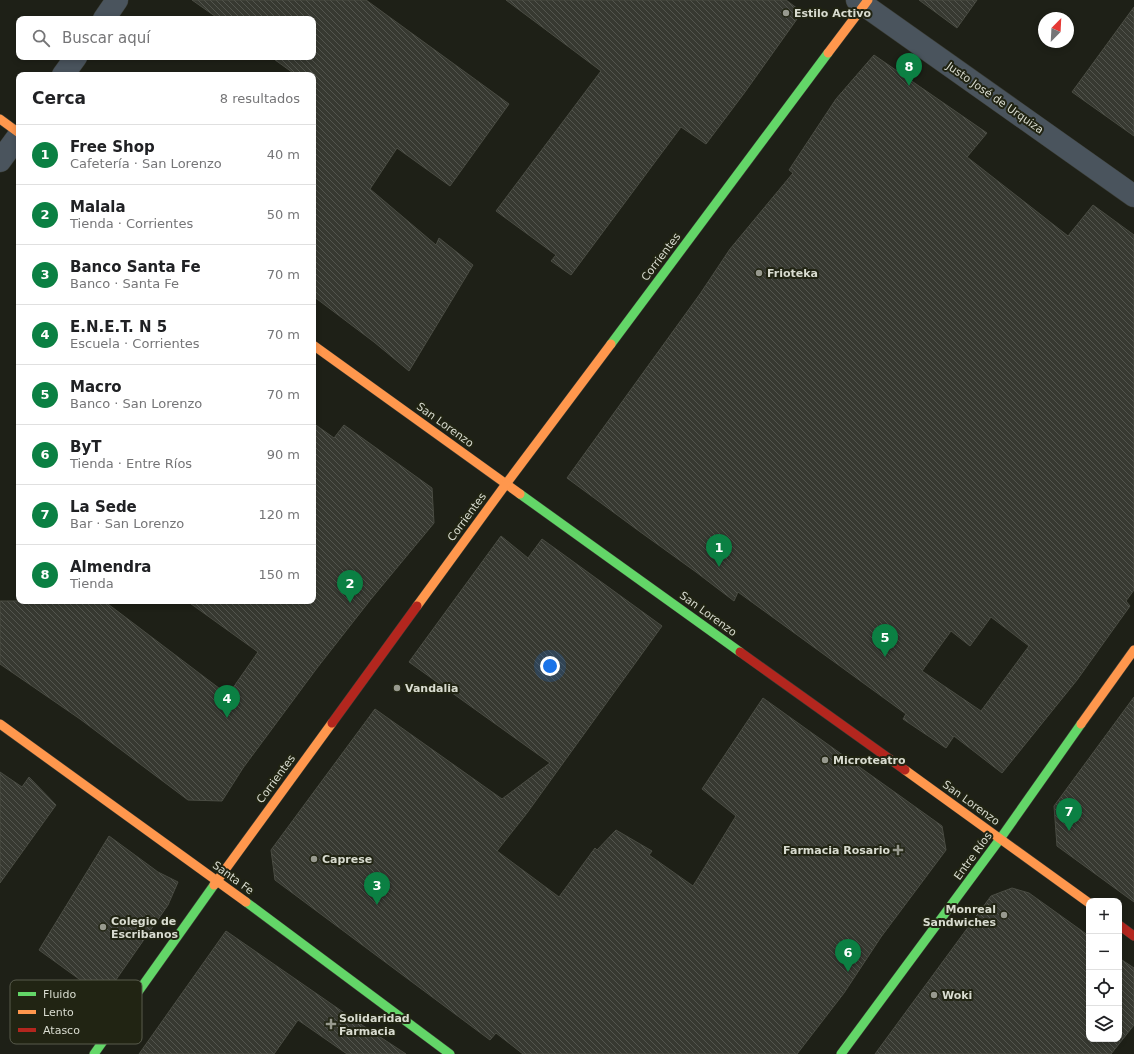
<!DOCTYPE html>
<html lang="es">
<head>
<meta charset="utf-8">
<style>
	:root { --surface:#fff; --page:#f6f6f6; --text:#202124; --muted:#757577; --line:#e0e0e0; --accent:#0b8043 }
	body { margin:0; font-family:"DejaVu Sans",sans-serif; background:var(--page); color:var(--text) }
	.controls { position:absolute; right:12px; bottom:12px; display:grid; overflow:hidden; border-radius:8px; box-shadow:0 2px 6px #0003 }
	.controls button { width:36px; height:36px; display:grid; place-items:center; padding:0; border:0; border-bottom:1px solid var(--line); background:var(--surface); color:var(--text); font:20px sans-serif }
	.compass { position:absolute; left:1038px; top:12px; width:36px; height:36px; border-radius:50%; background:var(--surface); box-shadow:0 2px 6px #0003; rotate:24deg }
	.you { position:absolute; left:550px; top:666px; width:14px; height:14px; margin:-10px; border:3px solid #fff; border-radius:50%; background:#1a73e8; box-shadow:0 0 0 6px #1a73e833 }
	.badge { display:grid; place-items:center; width:26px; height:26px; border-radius:50%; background:var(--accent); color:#fff; font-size:13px; font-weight:700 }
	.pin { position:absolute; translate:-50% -33px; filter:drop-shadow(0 1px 2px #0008) }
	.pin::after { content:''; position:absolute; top:21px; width:14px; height:12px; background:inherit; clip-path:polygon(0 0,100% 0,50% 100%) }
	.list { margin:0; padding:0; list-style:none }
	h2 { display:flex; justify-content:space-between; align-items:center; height:52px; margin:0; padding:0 16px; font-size:17px }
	h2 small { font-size:13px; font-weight:400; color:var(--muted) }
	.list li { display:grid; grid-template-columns:26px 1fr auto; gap:12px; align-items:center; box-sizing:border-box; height:60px; padding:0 16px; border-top:1px solid var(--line) }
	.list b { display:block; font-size:15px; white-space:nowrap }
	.list p { margin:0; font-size:13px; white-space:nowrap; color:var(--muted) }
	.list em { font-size:13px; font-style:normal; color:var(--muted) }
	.icon { flex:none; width:22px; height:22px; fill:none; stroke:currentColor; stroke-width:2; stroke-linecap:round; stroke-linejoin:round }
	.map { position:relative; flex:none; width:1134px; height:1054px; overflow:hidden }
	.search { position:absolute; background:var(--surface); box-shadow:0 2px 6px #0003; left:16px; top:16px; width:300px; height:44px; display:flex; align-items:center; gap:10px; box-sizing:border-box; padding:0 14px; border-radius:8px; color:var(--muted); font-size:15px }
	.panel { position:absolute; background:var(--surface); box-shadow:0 2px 6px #0003; left:16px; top:72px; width:300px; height:532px; border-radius:8px }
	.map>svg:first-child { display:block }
</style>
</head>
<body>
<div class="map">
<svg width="1134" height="1054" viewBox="0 0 1134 1054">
	<defs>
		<pattern id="building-back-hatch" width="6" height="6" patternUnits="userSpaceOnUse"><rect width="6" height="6" fill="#373931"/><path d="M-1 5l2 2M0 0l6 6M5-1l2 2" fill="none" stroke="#53554e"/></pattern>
	</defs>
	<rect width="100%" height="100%" fill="#1e2017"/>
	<g fill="url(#building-back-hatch)" stroke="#4a4c43" fill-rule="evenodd">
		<path d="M192 0H366L509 104 450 186 397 148 370 189 436 245 439 238 473 265 409 371 374 342 313 296V75H296L271 57H313V19H219Z"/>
		<path d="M506 0H786L802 12 745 92 706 144 681 127 571 275 551 261 556 255 496 211 601 71Z"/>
		<path d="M919 0H977L957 28Z"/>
		<path d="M1134 7V136L1072 92Z"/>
		<path d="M874 55 987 133 967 157 1068 236 1093 205 1134 235V590L1126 601 1130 606 1077 680 1002 773 954 736 946 748 903 719 906 714 738 592 734 601 696 572 639 531 567 478 700 294 730 249 793 173 789 170 836 99ZM991 617 1029 646 981 711 922 671 951 631 970 646Z"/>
		<path d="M313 423 334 438 344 425 432 488 434 523 371 599 317 668 243 768 222 801 188 800 80 719 0 664V601H104L228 695 258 652 187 601H313Z"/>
		<path d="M501 536 528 558 542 539 662 626 527 813 497 851 559 897 595 848 597 850 616 830 652 851 649 855 693 886 736 816 702 789 763 698 942 826 946 850 881 937 844 993 797 1054H523L496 1033 490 1040 275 880 271 850 375 709 502 799 550 763 409 662Z"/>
		<path d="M1134 697V902L1057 846 1054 806Z"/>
		<path d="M0 772 22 787 29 777 56 805 0 883Z"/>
		<path d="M109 836 158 872 178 882 168 905 104 997 39 950Z"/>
		<path d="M1012 888 1029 893 1089 936V1039H1119V958L1134 968V1025L1111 1054H875L991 896Z"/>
		<path d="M226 931 356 1021 406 1054H347L298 1020 274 1054H139Z"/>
	</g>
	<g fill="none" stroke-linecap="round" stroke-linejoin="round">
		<g stroke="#3b3d35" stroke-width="23">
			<g id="street">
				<path d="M857 0 1134 196"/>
				<path d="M104 19 117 0"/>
				<path d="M63 75 76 57"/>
				<path d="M0 161 19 135"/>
			</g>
		</g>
		<g stroke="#3b3d35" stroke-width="10">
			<g id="fast">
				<path d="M611 344 828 53"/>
				<path d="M520 494 740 652"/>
				<path d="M246 902 450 1054"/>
				<path d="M94 1054 214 885"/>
				<path d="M841 1054 1000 839 1081 724"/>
			</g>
		</g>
		<g stroke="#3b3d35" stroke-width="10">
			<g id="slow">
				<path d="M828 53 868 0"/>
				<path d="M0 119 19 133"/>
				<path d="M313 345 520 494"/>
				<path d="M417 606 506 484 611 344"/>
				<path d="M0 724 246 902"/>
				<path d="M1081 724 1134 650"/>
				<path d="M905 770 1089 903"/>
				<path d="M214 885 332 723"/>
			</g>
		</g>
		<g stroke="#3b3d35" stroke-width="10">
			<g id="jam">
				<path d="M740 652 905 770"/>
				<path d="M332 723 417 606"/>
				<path d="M1119 925 1134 936"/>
			</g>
		</g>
		<use href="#street" stroke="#4a545d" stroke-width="22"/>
		<use href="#fast" stroke="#63d668" stroke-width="9"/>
		<use href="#slow" stroke="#ff974d" stroke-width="9"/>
		<use href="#jam" stroke="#b3261e" stroke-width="9"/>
	</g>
	<g fill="#989a8f" stroke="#212413" stroke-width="1.5">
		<circle cx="786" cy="13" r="4"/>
		<circle cx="759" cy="273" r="4"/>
		<circle cx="397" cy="688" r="4"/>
		<circle cx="825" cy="760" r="4"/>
		<path d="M896 844h4v4h4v4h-4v4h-4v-4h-4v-4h4z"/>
		<circle cx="314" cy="859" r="4"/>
		<circle cx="1004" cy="915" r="4"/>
		<circle cx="103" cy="927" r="4"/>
		<circle cx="934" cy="995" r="4"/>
		<path d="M329 1018h4v4h4v4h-4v4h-4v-4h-4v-4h4z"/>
	</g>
	<g text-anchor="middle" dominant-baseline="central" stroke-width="4" stroke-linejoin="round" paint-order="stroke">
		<g font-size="11" font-weight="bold" fill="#d9dcd0" stroke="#212413" text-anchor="start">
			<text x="794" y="13">Estilo Activo</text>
			<text x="767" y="273">Frioteka</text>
			<text x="405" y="688">Vandalia</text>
			<text x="833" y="760">Microteatro</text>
			<text x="890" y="850" text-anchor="end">Farmacia Rosario</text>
			<text x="322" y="859">Caprese</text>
			<text x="996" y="909" text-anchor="end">Monreal<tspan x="996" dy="13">Sandwiches</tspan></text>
			<text x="111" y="921">Colegio de<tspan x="111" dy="13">Escribanos</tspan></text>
			<text x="942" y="995">Woki</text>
			<text x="339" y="1018">Solidaridad<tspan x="339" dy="13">Farmacia</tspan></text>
		</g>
		<g font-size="11" fill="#d9dcd0" stroke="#212413">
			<text transform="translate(995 98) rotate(35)">Justo José de Urquiza</text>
			<text transform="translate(661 257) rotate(-53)">Corrientes</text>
			<text transform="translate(445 425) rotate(36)">San Lorenzo</text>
			<text transform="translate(467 517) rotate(-54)">Corrientes</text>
			<text transform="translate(708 614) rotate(36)">San Lorenzo</text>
			<text transform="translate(276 779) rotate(-54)">Corrientes</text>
			<text transform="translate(971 803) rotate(36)">San Lorenzo</text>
			<text transform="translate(973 856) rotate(-54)">Entre Ríos</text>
			<text transform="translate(233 878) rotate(36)">Santa Fe</text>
		</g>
	</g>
	<rect x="10" y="980" width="132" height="64" rx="6" fill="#212413" stroke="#585b4c" stroke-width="1"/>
	<rect x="18" y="992" width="18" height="4" fill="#63d668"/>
	<rect x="18" y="1010" width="18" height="4" fill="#ff974d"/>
	<rect x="18" y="1028" width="18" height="4" fill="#b3261e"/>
	<g font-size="11" fill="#d9dcd0">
		<text x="43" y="998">Fluido</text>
		<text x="43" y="1016">Lento</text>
		<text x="43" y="1034">Atasco</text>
	</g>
</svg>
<div class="controls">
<button>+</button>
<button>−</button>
<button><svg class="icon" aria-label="locate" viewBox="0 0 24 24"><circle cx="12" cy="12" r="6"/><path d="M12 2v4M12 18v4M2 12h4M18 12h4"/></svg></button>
<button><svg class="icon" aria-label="layers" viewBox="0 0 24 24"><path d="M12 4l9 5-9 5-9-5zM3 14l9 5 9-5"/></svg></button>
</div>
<svg class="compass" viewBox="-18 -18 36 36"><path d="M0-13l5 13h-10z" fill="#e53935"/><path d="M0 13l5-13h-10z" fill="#757577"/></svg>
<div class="you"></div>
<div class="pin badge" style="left:719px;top:567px">1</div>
<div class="pin badge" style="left:350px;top:603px">2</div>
<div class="pin badge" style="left:377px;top:905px">3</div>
<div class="pin badge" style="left:227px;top:718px">4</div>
<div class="pin badge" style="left:885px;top:657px">5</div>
<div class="pin badge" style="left:848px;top:972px">6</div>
<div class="pin badge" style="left:1069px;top:831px">7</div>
<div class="pin badge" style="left:909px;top:86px">8</div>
<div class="search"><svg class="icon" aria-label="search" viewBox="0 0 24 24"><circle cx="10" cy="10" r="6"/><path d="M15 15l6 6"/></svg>Buscar aquí</div>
<section class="panel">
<h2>Cerca<small>8 resultados</small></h2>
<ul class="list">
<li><span class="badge">1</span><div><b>Free Shop</b><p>Cafetería · San Lorenzo</p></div><em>40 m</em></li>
<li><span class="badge">2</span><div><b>Malala</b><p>Tienda · Corrientes</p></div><em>50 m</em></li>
<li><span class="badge">3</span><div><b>Banco Santa Fe</b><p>Banco · Santa Fe</p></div><em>70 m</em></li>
<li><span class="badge">4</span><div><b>E.N.E.T. N 5</b><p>Escuela · Corrientes</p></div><em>70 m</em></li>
<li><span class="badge">5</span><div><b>Macro</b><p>Banco · San Lorenzo</p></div><em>70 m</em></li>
<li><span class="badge">6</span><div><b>ByT</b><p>Tienda · Entre Ríos</p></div><em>90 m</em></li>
<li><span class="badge">7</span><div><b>La Sede</b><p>Bar · San Lorenzo</p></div><em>120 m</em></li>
<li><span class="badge">8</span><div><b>Almendra</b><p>Tienda</p></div><em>150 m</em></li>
</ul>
</section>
</div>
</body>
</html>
